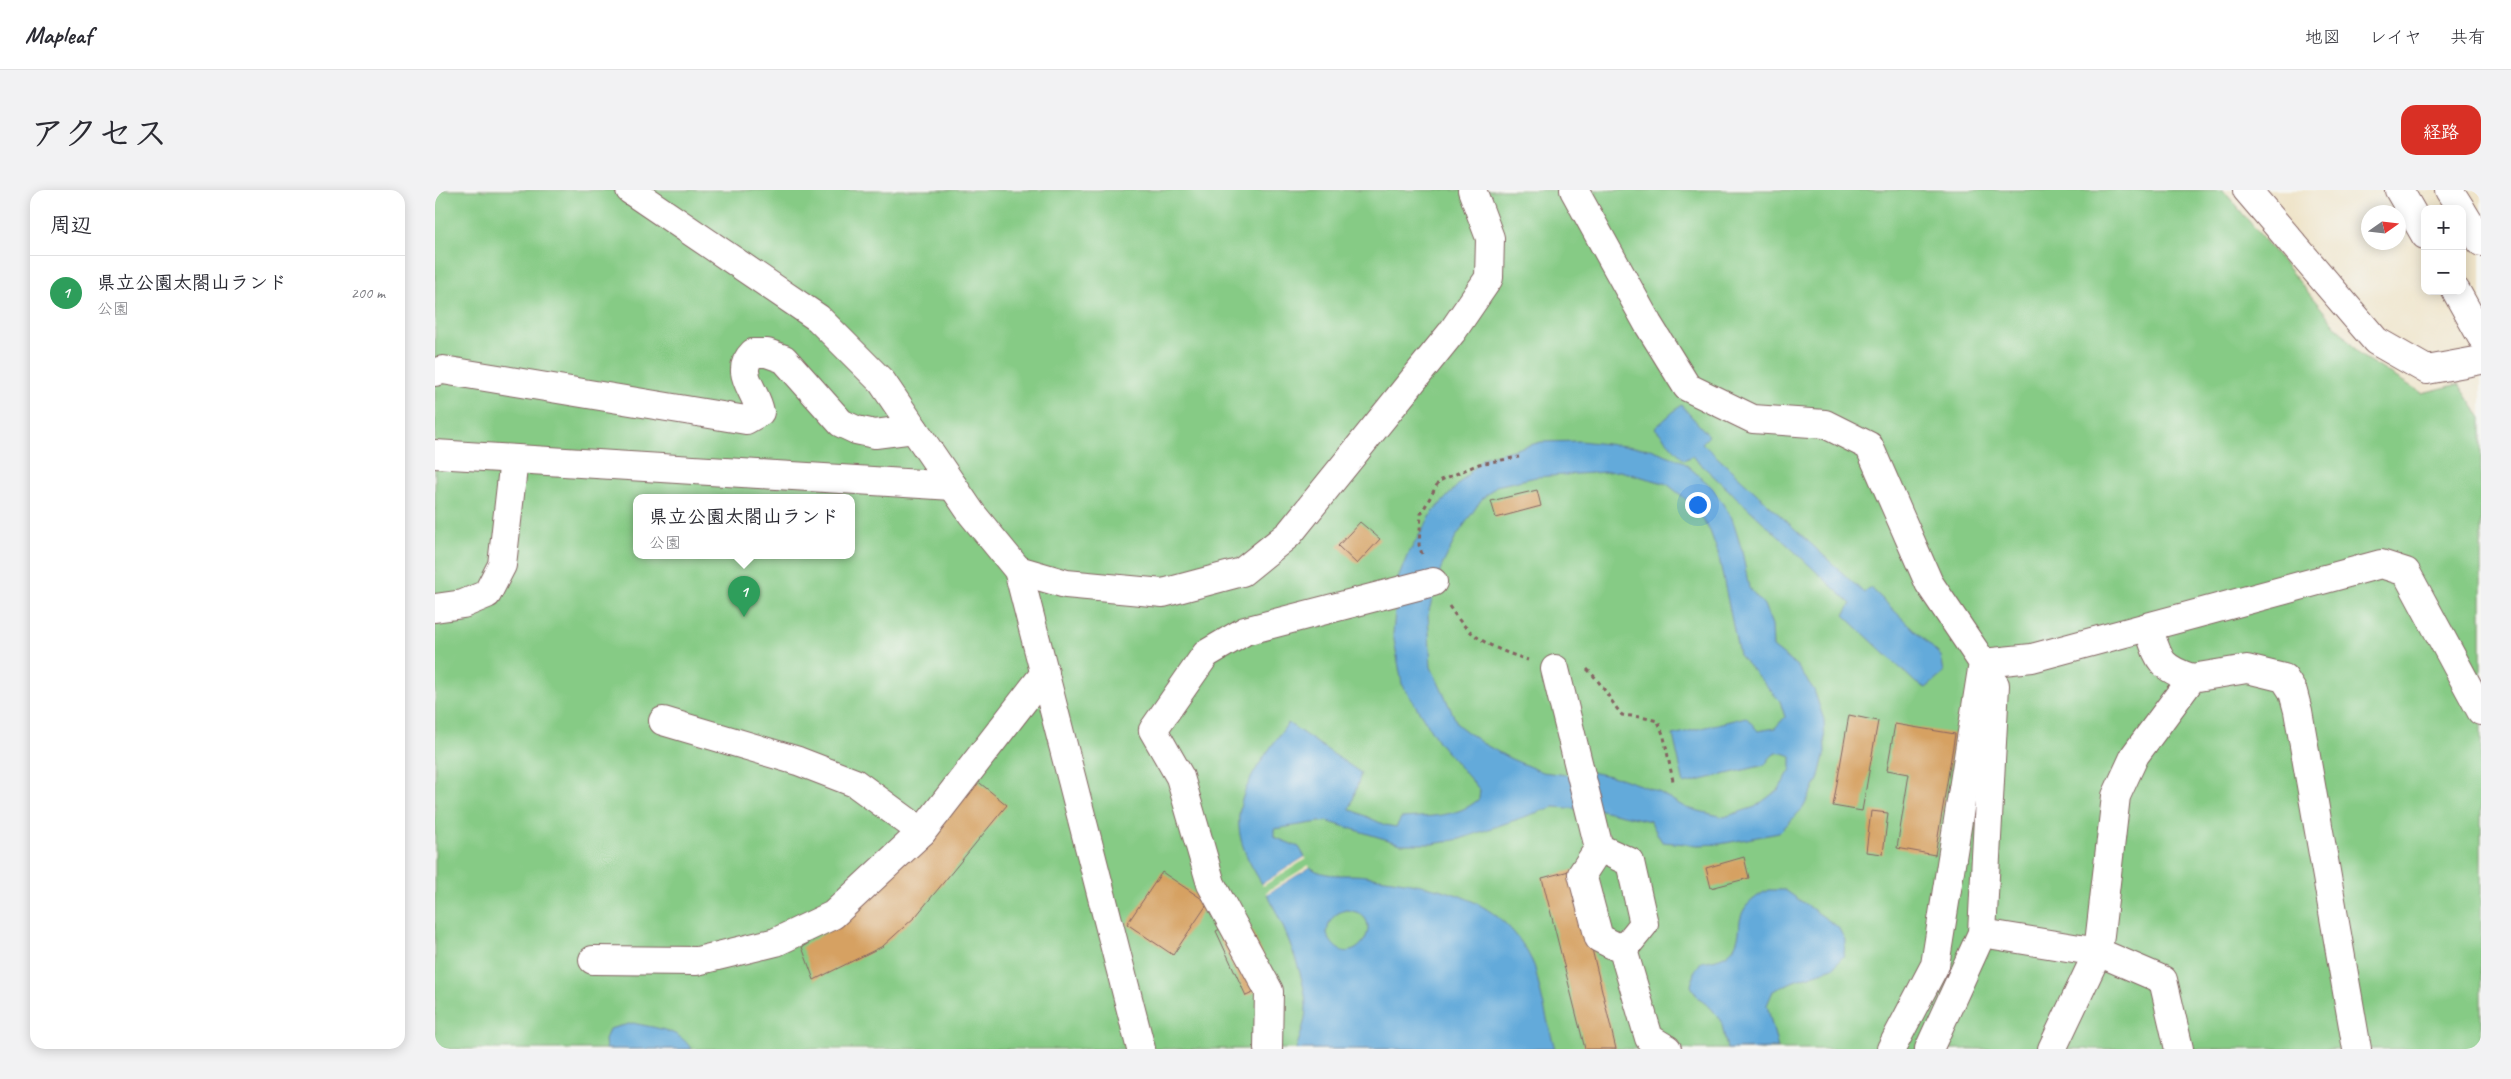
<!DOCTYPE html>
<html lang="ja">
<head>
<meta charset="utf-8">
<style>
	:root { --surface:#fff; --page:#f2f2f3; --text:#2b2b33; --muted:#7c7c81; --line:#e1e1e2; --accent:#d93025 }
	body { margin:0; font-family:Caveat,"Klee One",sans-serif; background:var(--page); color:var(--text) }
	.controls { position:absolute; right:15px; top:15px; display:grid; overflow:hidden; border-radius:10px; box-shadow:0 2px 12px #0003 }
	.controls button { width:45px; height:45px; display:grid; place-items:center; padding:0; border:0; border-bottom:1px solid var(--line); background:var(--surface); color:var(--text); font:25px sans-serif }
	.compass { position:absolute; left:1926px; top:15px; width:45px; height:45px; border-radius:50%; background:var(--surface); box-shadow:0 2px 12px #0003; rotate:76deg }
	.you { position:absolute; left:1262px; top:314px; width:18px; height:18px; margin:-12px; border:4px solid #fff; border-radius:50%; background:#1a73e8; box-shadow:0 0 0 8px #1a73e833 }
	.badge { display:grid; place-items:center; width:32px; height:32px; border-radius:50%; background:var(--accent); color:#fff; font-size:16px; font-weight:700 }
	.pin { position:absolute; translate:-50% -41px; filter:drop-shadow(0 1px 2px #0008) }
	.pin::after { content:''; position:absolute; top:26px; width:18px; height:15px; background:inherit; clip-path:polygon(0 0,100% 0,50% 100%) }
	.popup { position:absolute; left:198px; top:304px; width:222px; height:65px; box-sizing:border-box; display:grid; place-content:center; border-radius:10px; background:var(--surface); filter:drop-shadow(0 1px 4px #0005); font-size:16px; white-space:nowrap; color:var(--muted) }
	.popup b { font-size:19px; color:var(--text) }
	.popup::after { content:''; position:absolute; left:50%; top:100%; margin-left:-10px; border:10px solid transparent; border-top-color:var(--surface) }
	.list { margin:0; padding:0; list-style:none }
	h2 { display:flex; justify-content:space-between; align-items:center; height:65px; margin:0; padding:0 20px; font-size:21px }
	h2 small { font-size:16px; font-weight:400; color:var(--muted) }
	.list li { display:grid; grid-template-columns:32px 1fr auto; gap:15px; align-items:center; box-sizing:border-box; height:75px; padding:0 20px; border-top:1px solid var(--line) }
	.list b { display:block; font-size:19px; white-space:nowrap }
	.list p { margin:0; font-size:16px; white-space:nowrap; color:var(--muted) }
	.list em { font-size:16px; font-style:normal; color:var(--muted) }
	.map { position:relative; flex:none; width:2046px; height:859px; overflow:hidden; border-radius:15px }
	header { display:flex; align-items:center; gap:30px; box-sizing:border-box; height:70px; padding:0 25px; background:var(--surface); border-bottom:1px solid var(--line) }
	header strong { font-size:24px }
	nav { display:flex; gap:28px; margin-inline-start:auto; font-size:18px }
	.intro { display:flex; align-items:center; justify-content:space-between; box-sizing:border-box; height:120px; padding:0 30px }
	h1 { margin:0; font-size:35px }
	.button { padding:12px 22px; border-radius:15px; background:var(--accent); color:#fff; font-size:18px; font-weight:700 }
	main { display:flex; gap:30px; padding:0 30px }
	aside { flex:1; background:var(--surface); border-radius:15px; box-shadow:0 2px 12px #0003 }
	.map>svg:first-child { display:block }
</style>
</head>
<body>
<header>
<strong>Mapleaf</strong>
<nav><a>地図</a><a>レイヤ</a><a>共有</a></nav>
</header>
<div class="intro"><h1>アクセス</h1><a class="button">経路</a></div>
<main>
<aside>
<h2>周辺<small></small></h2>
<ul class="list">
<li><span class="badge" style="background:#2e9e5b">1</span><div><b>県立公園太閤山ランド</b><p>公園</p></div><em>200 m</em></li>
</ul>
</aside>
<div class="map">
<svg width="2046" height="859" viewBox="0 0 2046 859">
	<rect width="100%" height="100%" fill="#f6f6f2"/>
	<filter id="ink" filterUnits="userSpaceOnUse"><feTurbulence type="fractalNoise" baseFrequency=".02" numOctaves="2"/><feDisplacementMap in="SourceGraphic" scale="10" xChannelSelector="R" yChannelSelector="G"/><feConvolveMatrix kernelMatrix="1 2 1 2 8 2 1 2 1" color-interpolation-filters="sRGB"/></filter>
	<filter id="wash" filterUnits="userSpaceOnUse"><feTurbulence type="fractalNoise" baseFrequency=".0096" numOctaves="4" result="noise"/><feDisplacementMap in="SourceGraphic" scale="20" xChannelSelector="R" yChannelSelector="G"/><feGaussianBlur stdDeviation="1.12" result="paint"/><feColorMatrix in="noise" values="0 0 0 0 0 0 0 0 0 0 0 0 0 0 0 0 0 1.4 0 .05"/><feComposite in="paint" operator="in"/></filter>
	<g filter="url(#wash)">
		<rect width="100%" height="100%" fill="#efe4c9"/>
		<path fill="#86cb85" stroke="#687558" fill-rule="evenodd" d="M0 0H1788L1926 166 1987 203 2024 194 2046 228V859H0ZM202 308H416V366H202Z"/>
		<g fill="#64aada" stroke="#576482" fill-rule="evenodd">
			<path d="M1246 215 1274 246 1267 253 1429 403 1435 397 1506 466 1509 483 1491 498 1481 493 1409 425 1416 414 1257 266 1249 270 1220 238Z"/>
			<path d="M1145 251 1216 259 1247 271 1277 297 1297 328 1307 361 1314 398 1329 415 1337 435 1338 457 1362 476 1379 500 1389 530 1390 562 1383 590 1368 618 1344 643 1285 654 1263 655 1227 652 1215 631 1166 620 1118 617 1025 649 998 654H966L891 631 839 639V647L864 657 870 667 827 694C820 682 813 671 809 659 790 610 827 571 853 533L926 583 915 619 950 635 961 637 966 628C993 626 1023 628 1044 609L1045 600 1004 553 967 494 958 444 963 389 972 366 998 322 1048 268 1106 252ZM1185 281 1232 294 1257 314 1275 341 1283 363 1304 465 1345 511 1350 527 1340 538 1323 541 1311 527 1238 545 1249 594 1330 575C1338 562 1342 560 1356 566V579L1344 599 1320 617 1289 627 1251 618 1222 601 1185 588 1155 582 1132 585 1107 582 1074 568 1047 553 1023 535 996 477 993 424 1006 378 1021 347 1046 310 1061 296 1101 287Z"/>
			<path d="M875 677C890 689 912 683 930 686 997 696 1064 702 1097 771 1101 778 1102 788 1104 796 1109 817 1114 838 1120 859H861C865 846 871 831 871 817 871 787 847 731 832 704ZM911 720C961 724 913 793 892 744 893 731 899 723 911 720Z"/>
			<path d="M1333 700H1350L1403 737 1410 750 1409 765 1398 778 1359 791 1338 801 1332 815 1343 858 1292 859 1286 830 1275 817 1264 809 1256 796 1259 782 1266 772C1287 769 1301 765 1304 742 1305 737 1304 731 1306 727 1309 714 1322 706 1333 700Z"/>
			<path d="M198 833C219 838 245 839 256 859H171L170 850 174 839Z"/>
		</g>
		<g fill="#efe4c9">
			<path d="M870 667 871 669 828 696 827 694Z"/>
			<path d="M874 675 875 677 832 704 831 702Z"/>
		</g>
		<g id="blocks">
			<g fill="#d6a162">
				<path d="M1102 300 1106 316 1061 328 1056 311Z"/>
				<path d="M925 332 945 349 922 374 903 356Z"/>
				<path d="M1414 525 1443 531 1427 621 1398 616Z"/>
				<path d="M1460 534 1520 544 1500 665 1462 658 1474 584 1452 580Z"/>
				<path d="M540 589 572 615 481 726 448 756 379 790 367 757 397 739Z"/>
				<path d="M1436 621 1453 623 1448 664 1431 662Z"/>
				<path d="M1309 667 1314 688 1276 698 1271 678Z"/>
				<path d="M1138 680 1181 859H1150L1107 688Z"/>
				<path d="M727 682 773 713 738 765 692 734Z"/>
				<path d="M810 727 841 792 811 806 781 741Z"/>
			</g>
		</g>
	</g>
	<g filter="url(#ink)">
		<use href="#blocks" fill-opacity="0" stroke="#846462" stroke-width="1"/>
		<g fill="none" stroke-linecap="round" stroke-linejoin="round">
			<g stroke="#846462" stroke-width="30">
				<g id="minor">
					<path d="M195 0 383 128 447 192 537 324 583 380 706 859"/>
					<path d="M1139 0 1213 134 1252 197 1318 229 1390 234 1434 256 1494 393 1548 473 1500 775 1456 859"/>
					<path d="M1812 0 1941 151 1992 180 2046 170"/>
					<path d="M0 182 8 180 311 230 325 222C321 199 298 183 318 163H332L349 169 406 233 421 240 440 244 479 239"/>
					<path d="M0 264 518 296"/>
					<path d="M583 380 631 394 728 403 807 382 854 344 1017 142 1054 88 1055 48 1037 0"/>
					<path d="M0 418 28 414 52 404 67 375 79 269"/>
					<path d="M1713 437C1724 469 1723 477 1757 488"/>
					<path d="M1548 473 1597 468 1946 374 1971 382 2046 521"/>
					<path d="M1120 479 1164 658 1147 684 1164 748 1188 760 1214 848 1232 859"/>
					<path d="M228 531 363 571 420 593 487 642 610 483"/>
					<path d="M1164 658 1195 672 1209 734 1188 760"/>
					<path d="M1547 743 1663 762 1728 790 1744 859"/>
					<path d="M158 770 262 771 341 752 398 725 487 642"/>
					<path d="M833 859 834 801 776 694 745 587 718 540 771 464 810 441 998 392"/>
					<path d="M1494 859 1547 743 1560 495"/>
					<path d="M1617 859 1663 762 1681 606 1700 565 1757 488 1812 479 1849 488 1858 502 1863 521 1922 859"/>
				</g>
			</g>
			<g stroke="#846462" stroke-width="30">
				<g id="major">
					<path d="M1964 0 1990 45"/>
					<path d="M2014 0 2026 19"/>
					<path d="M2027 21 2046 52"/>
					<path d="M2021 101 2046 146"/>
				</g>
			</g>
			<g stroke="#846462" stroke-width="3" stroke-dasharray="4 4" stroke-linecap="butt">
				<path d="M987 364 984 355 986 324 1004 291 1044 274 1084 267"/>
				<path d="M1014 416C1035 449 1057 458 1093 470"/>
				<path d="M1152 479C1167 493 1174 509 1187 525L1206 527 1223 531 1229 547 1238 591"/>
			</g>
			<use href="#minor" stroke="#fff" stroke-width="28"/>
			<use href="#major" stroke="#fff" stroke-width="28"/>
		</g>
	</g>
</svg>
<div class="controls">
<button>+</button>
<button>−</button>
</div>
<svg class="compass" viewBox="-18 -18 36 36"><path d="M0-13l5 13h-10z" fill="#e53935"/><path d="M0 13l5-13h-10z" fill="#7c7c81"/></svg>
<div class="you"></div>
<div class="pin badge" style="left:309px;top:427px;background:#2e9e5b">1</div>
<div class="popup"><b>県立公園太閤山ランド</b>公園</div>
</div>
</main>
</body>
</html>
